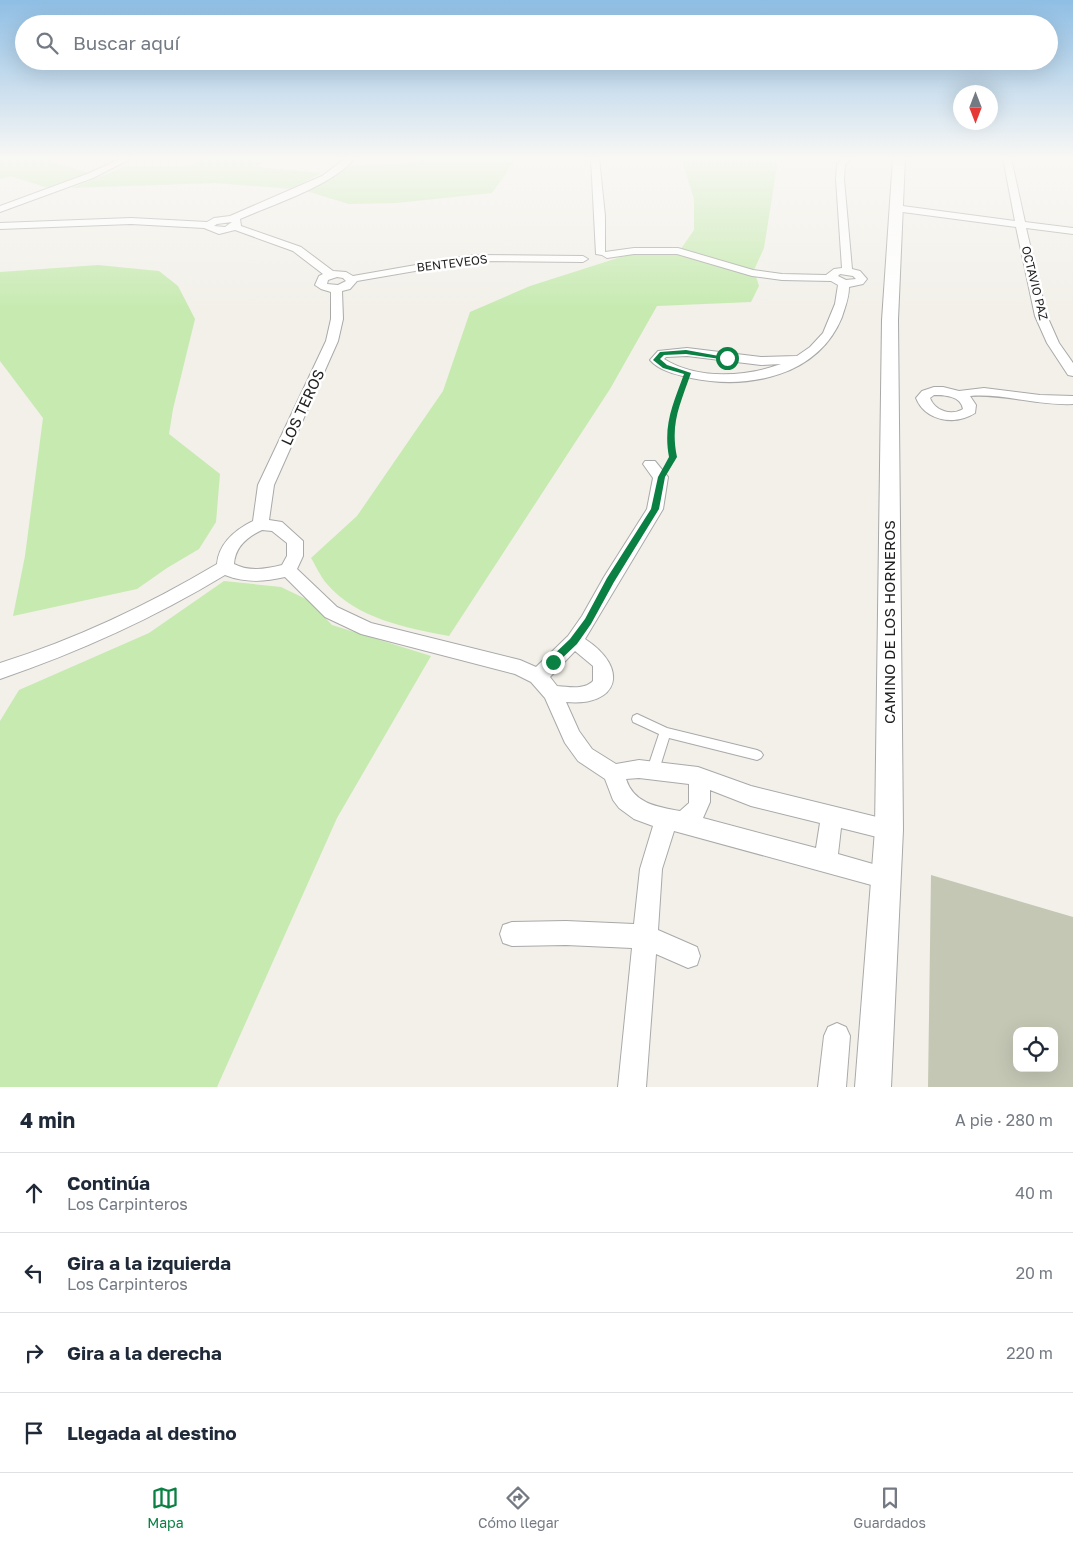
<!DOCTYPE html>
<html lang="es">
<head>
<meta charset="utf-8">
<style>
	:root { --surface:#fff; --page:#f6f6f7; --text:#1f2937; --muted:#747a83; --line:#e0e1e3; --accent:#0b8043 }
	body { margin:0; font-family:"Golos Text",sans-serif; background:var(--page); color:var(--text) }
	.controls { position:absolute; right:15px; bottom:15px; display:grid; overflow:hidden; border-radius:10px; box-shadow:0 5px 20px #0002 }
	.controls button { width:45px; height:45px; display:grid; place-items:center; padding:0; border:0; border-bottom:1px solid var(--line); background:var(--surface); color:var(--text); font:25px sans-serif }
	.compass { position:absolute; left:953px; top:85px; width:45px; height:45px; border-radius:50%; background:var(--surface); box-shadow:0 5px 20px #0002; rotate:180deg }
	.stop { position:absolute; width:15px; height:15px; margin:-11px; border:4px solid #0b8043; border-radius:50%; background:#fff }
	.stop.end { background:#0b8043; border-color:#fff; box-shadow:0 1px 5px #0008 }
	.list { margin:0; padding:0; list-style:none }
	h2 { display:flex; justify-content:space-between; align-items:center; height:65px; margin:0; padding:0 20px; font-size:21px }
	h2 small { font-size:16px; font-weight:400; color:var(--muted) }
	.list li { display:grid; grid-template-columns:32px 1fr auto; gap:15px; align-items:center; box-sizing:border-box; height:80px; padding:0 20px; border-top:1px solid var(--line) }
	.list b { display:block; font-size:19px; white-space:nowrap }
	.list p { margin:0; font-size:16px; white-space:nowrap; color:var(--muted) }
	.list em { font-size:16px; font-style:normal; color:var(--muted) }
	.icon { flex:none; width:28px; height:28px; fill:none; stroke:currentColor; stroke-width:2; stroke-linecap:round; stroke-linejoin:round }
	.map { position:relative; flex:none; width:1073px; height:1087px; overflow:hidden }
	.search { position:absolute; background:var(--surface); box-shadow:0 5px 20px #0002; left:15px; right:15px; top:15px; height:55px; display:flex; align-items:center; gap:12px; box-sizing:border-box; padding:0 18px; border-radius:28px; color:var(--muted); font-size:19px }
	.sheet { height:385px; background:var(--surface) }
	nav { display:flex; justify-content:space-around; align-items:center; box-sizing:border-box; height:70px; border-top:1px solid var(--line); background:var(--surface); font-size:14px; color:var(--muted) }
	nav a { display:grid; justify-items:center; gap:2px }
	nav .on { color:var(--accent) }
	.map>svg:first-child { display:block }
</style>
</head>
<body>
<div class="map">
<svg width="1073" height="1087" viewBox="0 0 1073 1087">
	<rect width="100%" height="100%" fill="#f2f0e9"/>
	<path fill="#c4c7b4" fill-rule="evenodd" d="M931 875 1073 917V1087H928ZM1017 1031H1054V1068H1017Z"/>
	<g fill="#c6eab0">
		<path d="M0 158H55L50 161 89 173 48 188 10 176 0 179Z"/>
		<path d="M205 158H268L256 167 321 173 293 189 215 183 71 188 127 166H190Z"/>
		<path d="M424 158H517L492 193 396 203 349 204 306 191 351 166 415 163Z"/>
		<path d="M681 158H780L778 160 764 248 754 270 759 286 751 302 657 306 610 389 449 636C407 628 357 619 327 584 320 576 316 566 311 558L357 516 443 391 470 312 530 286 627 255 678 253 694 230V199Z"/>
		<path d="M98 265 159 271 178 286 195 319 173 409 169 434 220 474 216 522 199 549 167 568 137 589 13 616 25 556 43 418 0 361V272Z"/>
		<path d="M224 581 281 587 308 600 332 625 431 656 337 818 217 1087H0V721L19 690 149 633Z"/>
	</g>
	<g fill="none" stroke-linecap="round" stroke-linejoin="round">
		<g stroke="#a9a9a9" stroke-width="2">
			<path id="service" d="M637 714 667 728 757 750 761 752 763 755 761 758 757 760 669 738 659 770 657 774 653 775 649 774 647 770 659 734 633 722 632 719 633 716Z"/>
		</g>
		<g stroke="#a9a9a9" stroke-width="2">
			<g id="minor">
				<path d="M122 158H132L93 178 0 212V206L87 174Z"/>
				<path d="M346 158H355C332 186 274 204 240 219L241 226 301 247 333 271 346 272 353 276 473 255 583 256 588 259 583 262 473 261 357 281 350 289 342 291 343 319 338 341 274 485 269 520 282 522 303 541V556L297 569 337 607 371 623 520 660 536 667 568 636 582 616 604 577 647 509 653 478 643 464 645 461H655L668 477 663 509 585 639C630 668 619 707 566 702L579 731 592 749 616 764 639 760 698 767 751 786 889 820 897 823 900 830 897 837 889 840 841 828 838 854 894 870 897 878 894 886 886 889 674 831 662 869 658 930 697 947 700 956 697 965 688 968 656 954 646 1087H618L632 948 566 945 512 946 503 943 500 934 503 925 512 922 566 921 634 924 640 869 653 826 634 819 619 808 613 800 605 779 578 761 565 743 545 698 531 682 515 674 361 634 325 617 285 577C264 582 245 583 225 575 154 618 79 652 0 679V663C76 639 148 605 217 564 219 543 235 530 253 521L258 485 326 341 331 319V292L321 289 315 285 319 276 323 274 293 251 235 230 219 234 204 228 131 224 0 229V223L131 218 207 222 214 218 230 216 322 176ZM232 222 225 227 214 226 217 224ZM337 277 343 278 346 281 338 285 327 284 328 280ZM262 530 272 531 287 543V556L282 565C266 569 249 572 234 564 235 547 247 537 262 530ZM575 651 593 666V681C584 690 570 687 557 686L550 677ZM639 778 689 784V803L680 811C658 807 634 804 626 779ZM710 790 751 806 820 823 816 848 703 818 710 802Z"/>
				<path d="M591 158H599L605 216V252L634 248H678L753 270 782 274 826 275 834 269 842 268 836 179 837 165 843 158H851L845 165 844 179 852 269 860 271 867 279 863 284 849 287C849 298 845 307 842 317 818 376 749 390 691 378 678 375 659 371 650 360L658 351 687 348 761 357 797 356 810 347 823 333 835 304 838 285 831 281 782 280 752 276 677 254H634L607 258 602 255 596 254ZM840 274 853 276 856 279 846 280 838 276ZM687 356 761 365 781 364C745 377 698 380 664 359L666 357Z"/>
				<path d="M1003 158H1011L1025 222 1073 228V234L1026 228 1047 316 1059 343 1073 363V376L1068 375 1047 343 1035 316 1016 227 895 211 890 208 895 205 1015 221Z"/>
				<path d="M934 387H943L959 391 984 388 1040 395 1073 396V404C1038 406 1003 393 970 396L976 405 975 413C955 426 925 421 916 398L922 391ZM934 395C945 395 961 396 963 409 951 416 935 411 930 398Z"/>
				<path d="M837 1023 846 1027 850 1036 846 1087H818L824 1036 828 1027Z"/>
			</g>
		</g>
		<g stroke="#a9a9a9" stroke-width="2">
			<path id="tertiary" d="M893 158H905L898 320 903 830 891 1087H855L875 830 882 320Z"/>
		</g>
		<path stroke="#f99072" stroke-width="2" stroke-dasharray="2 2" stroke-linecap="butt" d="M675 408 683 384"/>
		<path stroke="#f99072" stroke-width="2.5" stroke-dasharray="2.5 2.5" stroke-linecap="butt" d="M669 465 673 457 671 429 675 407"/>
		<use href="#service" fill="#fff" fill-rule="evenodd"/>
		<use href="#minor" fill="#fff" fill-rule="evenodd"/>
		<use href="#tertiary" fill="#fff" fill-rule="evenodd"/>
	</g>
	<linearGradient id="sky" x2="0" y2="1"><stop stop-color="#8fbee4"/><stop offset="0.51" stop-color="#f9f8f5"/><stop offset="1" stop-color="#f9f8f5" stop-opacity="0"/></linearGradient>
	<rect width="1073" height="310" fill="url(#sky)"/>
	<path fill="#0b8043" d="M686 350 730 358 727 360 686 354 664 355 660 359 667 365 691 373C680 405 670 423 677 457L665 477 659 509 614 582 591 624 577 644 556 664H549V659L570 639 585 619 607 578 651 509 658 477 669 457C663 425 673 404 684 374L663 368 653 360 660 352Z"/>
	<g text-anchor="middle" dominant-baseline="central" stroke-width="5" stroke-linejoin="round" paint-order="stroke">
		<g font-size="12" fill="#222" stroke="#fff">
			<text transform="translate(452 263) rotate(-7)">BENTEVEOS</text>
			<text transform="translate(1035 283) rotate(76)">OCTAVIO PAZ</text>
		</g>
		<g font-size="15" fill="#222" stroke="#fff">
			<text transform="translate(302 407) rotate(-65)">LOS TEROS</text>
			<text transform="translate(889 622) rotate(-90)">CAMINO DE LOS HORNEROS</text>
		</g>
	</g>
</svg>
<div class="controls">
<button><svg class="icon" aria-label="locate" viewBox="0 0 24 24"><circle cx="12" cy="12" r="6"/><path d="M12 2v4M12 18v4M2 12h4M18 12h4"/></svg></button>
</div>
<svg class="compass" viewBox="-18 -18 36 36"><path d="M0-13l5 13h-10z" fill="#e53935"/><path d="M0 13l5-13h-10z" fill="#747a83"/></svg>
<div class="stop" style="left:727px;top:358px"></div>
<div class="stop end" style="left:553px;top:662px"></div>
<div class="search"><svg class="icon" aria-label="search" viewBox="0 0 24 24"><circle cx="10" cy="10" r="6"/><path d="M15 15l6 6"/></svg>Buscar aquí</div>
</div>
<section class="sheet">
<h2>4 min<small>A pie · 280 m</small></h2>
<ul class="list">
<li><svg class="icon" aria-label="ahead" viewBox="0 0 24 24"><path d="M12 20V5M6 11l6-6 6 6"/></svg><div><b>Continúa</b><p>Los Carpinteros</p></div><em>40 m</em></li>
<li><svg class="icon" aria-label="left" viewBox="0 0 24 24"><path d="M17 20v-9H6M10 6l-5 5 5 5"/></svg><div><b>Gira a la izquierda</b><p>Los Carpinteros</p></div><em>20 m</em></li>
<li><svg class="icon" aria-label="right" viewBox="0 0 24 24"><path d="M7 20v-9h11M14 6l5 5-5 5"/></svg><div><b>Gira a la derecha</b></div><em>220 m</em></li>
<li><svg class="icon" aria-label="arrive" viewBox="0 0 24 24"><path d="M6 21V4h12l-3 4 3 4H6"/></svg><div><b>Llegada al destino</b></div></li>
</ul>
</section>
<nav>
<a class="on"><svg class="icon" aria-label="map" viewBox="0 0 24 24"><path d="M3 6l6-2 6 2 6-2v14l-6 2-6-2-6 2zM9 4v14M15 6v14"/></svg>Mapa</a>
<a><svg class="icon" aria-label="directions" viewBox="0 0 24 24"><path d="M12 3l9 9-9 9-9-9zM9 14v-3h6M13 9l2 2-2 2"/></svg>Cómo llegar</a>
<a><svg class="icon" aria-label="saved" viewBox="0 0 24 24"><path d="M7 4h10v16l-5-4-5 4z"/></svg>Guardados</a>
</nav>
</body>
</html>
